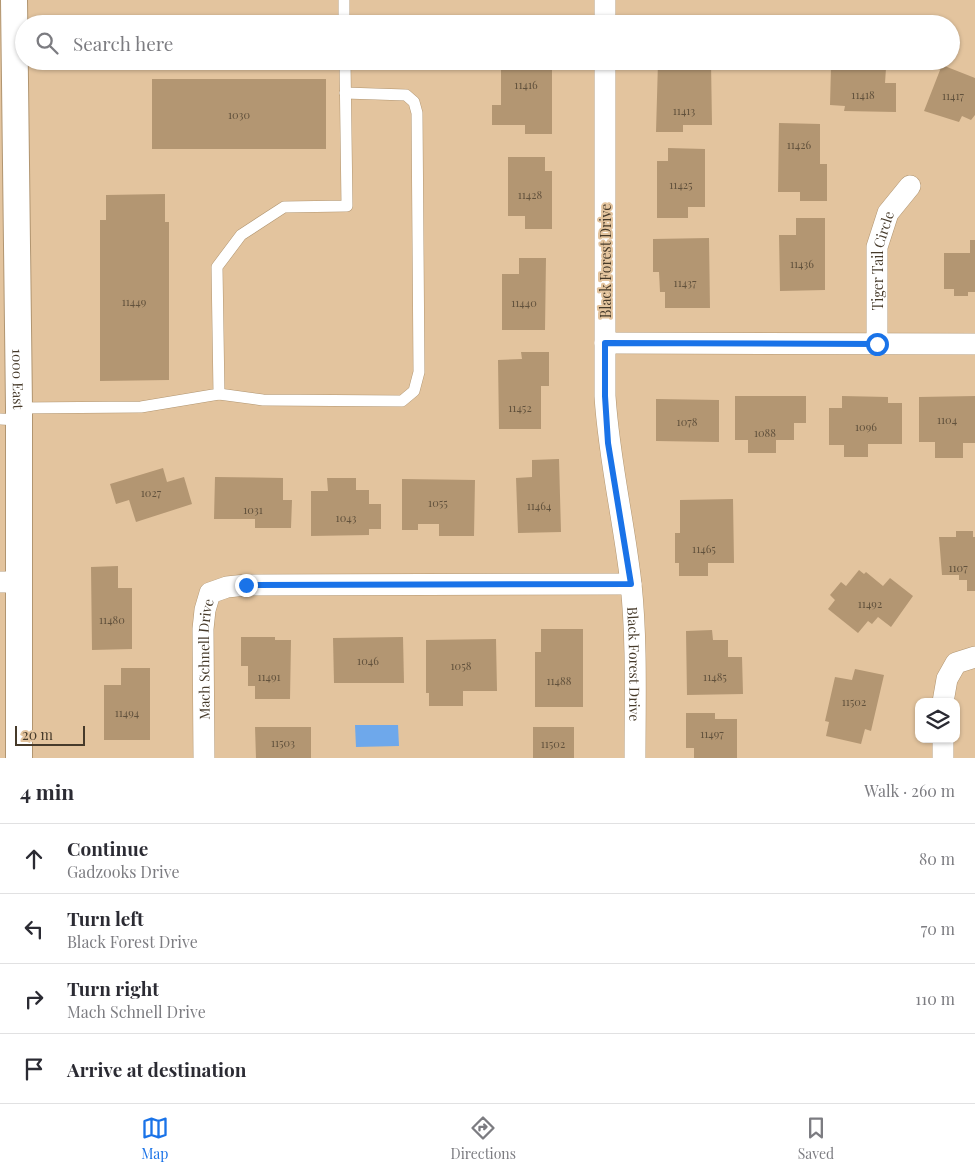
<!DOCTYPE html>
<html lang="en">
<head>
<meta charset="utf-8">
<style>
	:root { --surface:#fff; --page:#f7f7f7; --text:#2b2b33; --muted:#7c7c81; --line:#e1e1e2; --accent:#1a73e8 }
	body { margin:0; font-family:"Playfair Display",serif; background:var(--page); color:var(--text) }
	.controls { position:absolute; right:15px; bottom:15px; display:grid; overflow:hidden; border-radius:10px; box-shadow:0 1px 4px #0004 }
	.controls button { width:45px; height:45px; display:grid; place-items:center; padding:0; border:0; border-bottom:1px solid var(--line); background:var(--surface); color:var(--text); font:25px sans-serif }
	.scale { position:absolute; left:15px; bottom:12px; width:70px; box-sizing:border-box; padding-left:5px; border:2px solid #463a2a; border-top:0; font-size:14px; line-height:18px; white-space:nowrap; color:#463a2a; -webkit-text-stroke:4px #e3c49e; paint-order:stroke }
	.stop { position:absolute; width:15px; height:15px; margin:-11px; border:4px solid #1a73e8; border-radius:50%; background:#fff }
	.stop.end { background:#1a73e8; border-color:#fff; box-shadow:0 1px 5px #0008 }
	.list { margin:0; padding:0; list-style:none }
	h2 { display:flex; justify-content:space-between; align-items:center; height:65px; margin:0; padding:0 20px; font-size:21px }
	h2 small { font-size:16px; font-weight:400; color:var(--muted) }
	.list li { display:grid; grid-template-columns:32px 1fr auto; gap:15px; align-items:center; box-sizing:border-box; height:70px; padding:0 20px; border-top:1px solid var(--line) }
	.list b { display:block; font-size:19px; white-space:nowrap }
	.list p { margin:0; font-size:16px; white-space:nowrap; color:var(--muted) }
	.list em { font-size:16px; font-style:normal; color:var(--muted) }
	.icon { flex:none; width:28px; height:28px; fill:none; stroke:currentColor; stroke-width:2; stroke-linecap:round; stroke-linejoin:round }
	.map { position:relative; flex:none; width:975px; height:758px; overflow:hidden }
	.search { position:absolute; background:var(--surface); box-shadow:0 1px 4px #0004; left:15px; right:15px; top:15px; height:55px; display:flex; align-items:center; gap:12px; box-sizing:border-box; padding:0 18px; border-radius:28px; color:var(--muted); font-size:19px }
	.sheet { height:345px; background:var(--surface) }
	nav { display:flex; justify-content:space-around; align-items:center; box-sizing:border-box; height:70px; border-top:1px solid var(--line); background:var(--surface); font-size:14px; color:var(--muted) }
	nav a { display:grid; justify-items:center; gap:2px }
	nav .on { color:var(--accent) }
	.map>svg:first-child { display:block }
</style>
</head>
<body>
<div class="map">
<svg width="975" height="758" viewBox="0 0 975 758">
	<rect width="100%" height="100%" fill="#e3c49e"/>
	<path fill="#6ea8eb" d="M355 725H398L399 746 356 747Z"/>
	<g fill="#b39672">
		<path d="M658 62H711L712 125H683V132H656Z"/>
		<path d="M501 63H552V134H525V125H492V105H501Z"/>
		<path d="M942 65 975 78V115L971 120 962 116 959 122 924 111Z"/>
		<path d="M831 67 886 68 885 83H896V112L844 111 845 106 830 105Z"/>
		<rect x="152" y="79" width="174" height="70"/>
		<path d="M779 123 820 124V164H827V201H800V192H778Z"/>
		<path d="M668 148 705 149V207H688V218H657V161H668Z"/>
		<path d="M508 157H545V171H552V229H525V216H508Z"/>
		<path d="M165 194V222H169V380L100 381V220H106V195Z"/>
		<path d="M796 218H825V290L780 291 779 235H796Z"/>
		<path d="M709 238 710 308H665V292H660L659 272H653V239Z"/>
		<path d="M970 240H975V292H968V296H954V289H944V253H970Z"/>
		<path d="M519 258H546L545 330H502V274H519Z"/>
		<path d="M521 352H549V386H541V429H499L498 360 522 359Z"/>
		<path d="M735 396H806V423H794V440H776V453H748V440H735Z"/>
		<path d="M842 396 888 397V403H902V444H868V457H844V445H829V408H842Z"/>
		<path d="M975 396V443H963V458H935V442H919V397Z"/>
		<path d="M656 399 719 400V442L656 441Z"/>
		<path d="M559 459 561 532 518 533 516 478 532 477V460Z"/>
		<path d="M163 468 167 482 184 477 192 504 136 522 129 500 116 504 110 484Z"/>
		<path d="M215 477 283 478V500H292L291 528H255V519H214Z"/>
		<path d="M327 478H356V490H369V504H381V529H369V535L311 536V491H328Z"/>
		<path d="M402 479 475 480 474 536H439V524H418V530H402Z"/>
		<path d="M733 499 734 563H708V576H679V563H675V533H680V500Z"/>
		<path d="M956 531H973V537H975V591H967V580H959V575H942L939 537H956Z"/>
		<path d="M118 566V588H132V649L92 650 91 567Z"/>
		<path d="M859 570 864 574 866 572 883 586 890 578 913 596 891 627 878 617 872 624 868 621 858 633 828 609 835 600 830 595 841 582 846 586Z"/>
		<path d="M541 629H583V707H535V652H541Z"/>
		<path d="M712 630 713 640H728V657H742L743 694 687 695 686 631Z"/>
		<path d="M241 637H275V640H291L290 699H255V686H248V666H241Z"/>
		<path d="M403 637 404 683H334L333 638Z"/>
		<path d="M496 639 497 691H463V706H429V693H426V640Z"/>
		<path d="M121 668H150V740H104V685H121Z"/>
		<path d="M855 669 884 675 871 731 865 729 861 744 826 736 829 722 825 721 835 677 852 680Z"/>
		<path d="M686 713H715V719H737V758H694V748H686Z"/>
		<path d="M255 727H311V758H256Z"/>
		<rect x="533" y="727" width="41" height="31"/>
	</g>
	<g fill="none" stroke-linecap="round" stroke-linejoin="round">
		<g stroke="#b19570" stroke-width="12">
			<g id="service">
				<path d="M344 0V24"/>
				<path d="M219 394 263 400 402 401 414 391 419 372 417 113 414 102 406 95 345 93"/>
				<path d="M19 408 141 407 219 394 217 267 241 235 284 207 347 206 345 61"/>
				<path d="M0 419 19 420"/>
			</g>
		</g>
		<g stroke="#b19570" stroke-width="22">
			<g id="minor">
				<path d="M605 0V24"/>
				<path id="s1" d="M605 61V396C609 460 624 521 631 584 637 641 635 700 635 758"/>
				<path d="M605 343 975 344"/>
				<path id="s2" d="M877 344V247L888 213 910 186"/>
				<path d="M0 582H18"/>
				<path d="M943 702 947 679 956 663 975 657"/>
				<path id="s3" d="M204 758 203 629 205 610 210 593 227 587 246 585 631 584"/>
				<path d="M943 758V739"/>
			</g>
		</g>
		<g stroke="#b19570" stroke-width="28">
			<g id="tertiary">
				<path id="s4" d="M14 0 19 408V758"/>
			</g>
		</g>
		<use href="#service" stroke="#fff" stroke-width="11"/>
		<use href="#minor" stroke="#fff" stroke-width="21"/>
		<use href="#tertiary" stroke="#fff" stroke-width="26"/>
	</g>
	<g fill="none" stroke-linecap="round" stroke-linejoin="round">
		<path stroke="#1a73e8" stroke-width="6" d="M246 585 631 584 608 443 605 396V343L877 344"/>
	</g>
	<g text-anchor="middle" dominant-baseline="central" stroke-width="4" stroke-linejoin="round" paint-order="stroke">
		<g font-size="11" fill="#61513c">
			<text x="526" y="84">11416</text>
			<text x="863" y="94">11418</text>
			<text x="953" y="95">11417</text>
			<text x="684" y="110">11413</text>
			<text x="239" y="114">1030</text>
			<text x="799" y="144">11426</text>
			<text x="681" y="184">11425</text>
			<text x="530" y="194">11428</text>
			<text x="802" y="263">11436</text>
			<text x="685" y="282">11437</text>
			<text x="134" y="301">11449</text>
			<text x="524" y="302">11440</text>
			<text x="520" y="407">11452</text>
			<text x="947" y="419">1104</text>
			<text x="687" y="421">1078</text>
			<text x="866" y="426">1096</text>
			<text x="765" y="432">1088</text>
			<text x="151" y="492">1027</text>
			<text x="438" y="502">1055</text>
			<text x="539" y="505">11464</text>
			<text x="253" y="509">1031</text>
			<text x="346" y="517">1043</text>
			<text x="704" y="548">11465</text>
			<text x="958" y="567">1107</text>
			<text x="870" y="603">11492</text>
			<text x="112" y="619">11480</text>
			<text x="368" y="660">1046</text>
			<text x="461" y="665">1058</text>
			<text x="269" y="676">11491</text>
			<text x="715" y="676">11485</text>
			<text x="559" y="680">11488</text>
			<text x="854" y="701">11502</text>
			<text x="127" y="712">11494</text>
			<text x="712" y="733">11497</text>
			<text x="283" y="742">11503</text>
			<text x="553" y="743">11502</text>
		</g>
		<g font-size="14" fill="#463a2a" stroke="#e3c49e">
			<text transform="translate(605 261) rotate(-90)">Black Forest Drive</text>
			<text stroke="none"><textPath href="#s2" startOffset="84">Tiger Tail Circle</textPath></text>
			<text stroke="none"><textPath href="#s4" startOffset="379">1000 East</textPath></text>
			<text stroke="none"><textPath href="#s3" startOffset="99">Mach Schnell Drive</textPath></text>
			<text stroke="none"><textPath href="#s1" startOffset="605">Black Forest Drive</textPath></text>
		</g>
	</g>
</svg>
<div class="controls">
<button><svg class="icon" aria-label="layers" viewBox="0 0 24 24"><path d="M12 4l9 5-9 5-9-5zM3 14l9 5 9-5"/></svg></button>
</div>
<div class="scale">20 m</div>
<div class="stop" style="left:877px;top:344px"></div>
<div class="stop end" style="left:246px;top:585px"></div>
<div class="search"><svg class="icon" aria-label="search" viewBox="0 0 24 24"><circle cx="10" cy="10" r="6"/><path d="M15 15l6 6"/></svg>Search here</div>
</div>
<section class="sheet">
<h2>4 min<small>Walk · 260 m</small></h2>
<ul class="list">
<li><svg class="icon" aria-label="ahead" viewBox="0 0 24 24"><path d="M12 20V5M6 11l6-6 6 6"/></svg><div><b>Continue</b><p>Gadzooks Drive</p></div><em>80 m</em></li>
<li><svg class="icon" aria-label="left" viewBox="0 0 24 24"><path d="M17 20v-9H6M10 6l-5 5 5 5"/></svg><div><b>Turn left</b><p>Black Forest Drive</p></div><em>70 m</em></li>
<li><svg class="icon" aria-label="right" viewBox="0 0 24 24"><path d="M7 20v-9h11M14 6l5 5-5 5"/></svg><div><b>Turn right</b><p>Mach Schnell Drive</p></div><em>110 m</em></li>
<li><svg class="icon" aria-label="arrive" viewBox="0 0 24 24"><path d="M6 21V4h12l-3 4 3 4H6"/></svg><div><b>Arrive at destination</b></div></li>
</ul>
</section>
<nav>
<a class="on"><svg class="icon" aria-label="map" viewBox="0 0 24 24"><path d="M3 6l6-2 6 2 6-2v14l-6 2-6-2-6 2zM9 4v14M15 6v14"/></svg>Map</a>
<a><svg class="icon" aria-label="directions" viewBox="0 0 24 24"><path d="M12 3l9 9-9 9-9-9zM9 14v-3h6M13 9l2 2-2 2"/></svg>Directions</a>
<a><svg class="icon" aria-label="saved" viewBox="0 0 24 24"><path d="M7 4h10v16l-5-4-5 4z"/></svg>Saved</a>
</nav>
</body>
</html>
